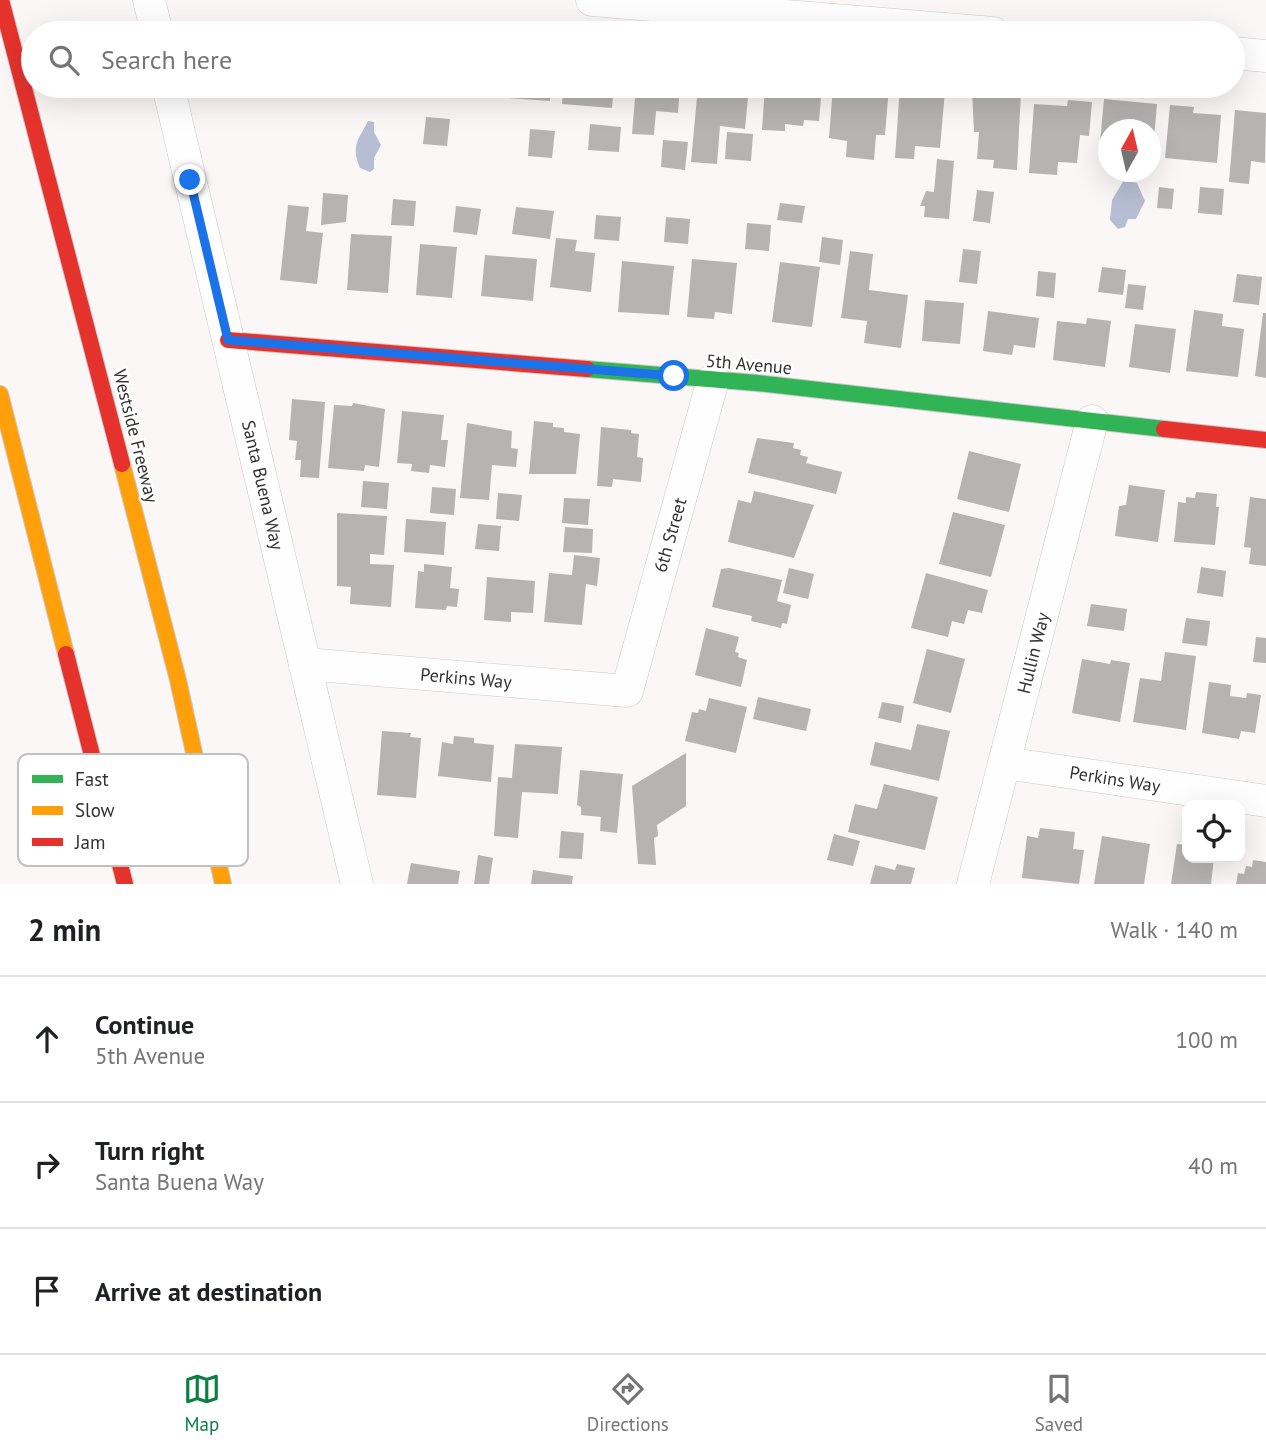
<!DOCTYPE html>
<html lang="en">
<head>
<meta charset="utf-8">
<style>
	:root { --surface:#fff; --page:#f2f2f2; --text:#202124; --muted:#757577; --line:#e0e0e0; --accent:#0b8043 }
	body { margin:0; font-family:"PT Sans",sans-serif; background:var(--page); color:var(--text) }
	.controls { position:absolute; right:21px; bottom:21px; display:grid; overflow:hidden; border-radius:14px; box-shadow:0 7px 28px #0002 }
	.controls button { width:63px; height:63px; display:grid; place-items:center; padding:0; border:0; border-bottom:2px solid var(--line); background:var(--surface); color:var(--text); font:35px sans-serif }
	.compass { position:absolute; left:1098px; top:119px; width:63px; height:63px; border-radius:50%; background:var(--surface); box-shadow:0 7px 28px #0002; rotate:8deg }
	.stop { position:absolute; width:21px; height:21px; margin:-16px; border:5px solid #1a73e8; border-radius:50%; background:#fff }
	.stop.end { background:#1a73e8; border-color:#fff; box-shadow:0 2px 7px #0008 }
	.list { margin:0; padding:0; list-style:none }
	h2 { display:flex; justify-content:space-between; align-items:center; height:91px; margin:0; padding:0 28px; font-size:30px }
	h2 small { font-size:23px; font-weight:400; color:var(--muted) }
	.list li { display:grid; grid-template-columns:46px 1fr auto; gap:21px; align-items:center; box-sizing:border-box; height:126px; padding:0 28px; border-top:2px solid var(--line) }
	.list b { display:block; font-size:26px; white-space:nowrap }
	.list p { margin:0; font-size:23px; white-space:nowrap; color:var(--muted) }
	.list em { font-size:23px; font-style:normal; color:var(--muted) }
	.icon { flex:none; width:38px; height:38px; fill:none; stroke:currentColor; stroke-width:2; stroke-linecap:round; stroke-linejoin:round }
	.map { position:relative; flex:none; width:1266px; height:884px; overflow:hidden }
	.search { position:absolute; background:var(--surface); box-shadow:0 7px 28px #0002; left:21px; right:21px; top:21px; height:77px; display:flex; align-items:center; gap:18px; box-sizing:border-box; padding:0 24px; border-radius:38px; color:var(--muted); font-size:26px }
	.sheet { height:469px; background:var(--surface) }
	nav { display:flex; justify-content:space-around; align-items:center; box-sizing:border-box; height:98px; border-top:2px solid var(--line); background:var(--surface); font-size:19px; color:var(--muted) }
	nav a { display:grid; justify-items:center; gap:4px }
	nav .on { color:var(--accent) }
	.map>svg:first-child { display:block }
</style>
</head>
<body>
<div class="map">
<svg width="1266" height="884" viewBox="0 0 1266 884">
	<rect width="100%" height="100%" fill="#fcf7f7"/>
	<g fill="#b6bed3">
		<path d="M368 121 374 122V132L381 145 374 158V169L370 172 360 168C350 144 360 138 368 121Z"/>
		<path d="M1124 180 1137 183 1145 201 1136 219H1128L1125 227 1118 229 1110 220 1112 200Z"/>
	</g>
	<g fill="#b7b3b3">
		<path d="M232 23 256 25 255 33H231Z"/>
		<path d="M399 86H418L417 95 398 93Z"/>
		<path d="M444 86H484L483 97 443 93Z"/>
		<path d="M496 86H551L550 101 495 97Z"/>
		<path d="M563 86H614L612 108 562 104Z"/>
		<path d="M636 86H680L678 113 656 111 654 135 632 134Z"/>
		<path d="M698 86H749L745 129 720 126 717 164 691 162Z"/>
		<path d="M765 86H822L819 121 804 120 803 126 785 124V131L762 130Z"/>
		<path d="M833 86H862V92L875 93 876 86H889L885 135H876L874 160 846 157 847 141 829 138Z"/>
		<path d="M900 86H932L931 90 945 91 940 148 915 146 914 159 895 158Z"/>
		<path d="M972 90 1021 92 1017 170 993 168 994 160 977 159 979 132H974Z"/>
		<path d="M1104 99 1157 104 1153 151 1150 150V130H1108V154L1099 153Z"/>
		<path d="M1068 100 1092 102 1089 136 1080 135 1077 163 1058 162 1057 175 1029 173 1034 104 1067 106Z"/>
		<path d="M1170 105 1194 107 1193 113 1221 115 1217 163 1165 158Z"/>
		<path d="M1235 110 1266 113 1265 163 1251 161 1249 184 1229 182Z"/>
		<path d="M426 117 450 119 447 146 423 144Z"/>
		<path d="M590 124 621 127 619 152 588 150Z"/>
		<path d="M530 129 555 131 552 158 528 156Z"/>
		<path d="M727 132 753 134 751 161 725 159Z"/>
		<path d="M663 140 688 142 685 170 661 167Z"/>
		<path d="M937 159 954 161 949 219 924 217 925 206H920L926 191 934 192Z"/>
		<path d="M1159 187 1174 189 1172 209 1157 208Z"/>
		<path d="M1200 187 1224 189 1222 215 1198 213Z"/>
		<path d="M977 190 994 192 990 223 973 221Z"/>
		<path d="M323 193 348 195 346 222 321 225Z"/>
		<path d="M393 199 416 201 414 226 391 225Z"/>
		<path d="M780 203 805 206 802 223 777 220Z"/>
		<path d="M288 205 309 207 306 231 323 233 317 284 280 280Z"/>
		<path d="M456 206 481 209 477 235 453 232Z"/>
		<path d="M516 207 554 211 550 239 512 234Z"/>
		<path d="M596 215 621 217 619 241 594 239Z"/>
		<path d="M666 217 690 219 688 244 664 242Z"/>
		<path d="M747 223 771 225 769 251 745 249Z"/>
		<path d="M351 234 392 236 388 293 347 290Z"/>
		<path d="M822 237 843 240 840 265 819 262Z"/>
		<path d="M556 238 577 240 575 251 595 253 591 292 550 287Z"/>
		<path d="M420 244 457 247 452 298 416 295Z"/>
		<path d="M963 249 981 251 977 284 959 282Z"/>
		<path d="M850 251 873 254 869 290 908 295 901 348 864 343 867 321 841 318Z"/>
		<path d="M485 255 537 259 533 301 481 296Z"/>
		<path d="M692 259 737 263 732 314 715 312 714 319 687 317Z"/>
		<path d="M622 261 674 266 669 315 618 312Z"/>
		<path d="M780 262 820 267 812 327 772 322Z"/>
		<path d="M1102 267 1126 270 1123 295 1098 292Z"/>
		<path d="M1038 271 1056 273 1054 298 1036 296Z"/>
		<path d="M1237 274 1262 277 1259 305 1233 302Z"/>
		<path d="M1128 284 1146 286 1143 310 1125 308Z"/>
		<path d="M925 300 964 303 960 344 922 341Z"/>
		<path d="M1194 310 1223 314 1222 326 1244 329 1238 377 1186 371Z"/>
		<path d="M988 311 1039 318 1035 348 1014 345 1012 355 983 351Z"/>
		<path d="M1263 313H1266V378L1255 376Z"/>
		<path d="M1087 318 1111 321 1105 367 1053 360 1057 321 1086 324Z"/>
		<path d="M1135 324 1176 329 1170 373 1129 367Z"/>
		<path d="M292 399 325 402 319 478 300 477 301 460H295L297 441 289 440Z"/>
		<path d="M353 403 385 409 379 467 365 465 364 471 328 468 334 405 352 406Z"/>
		<path d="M402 411 444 415 441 440H448L445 467 430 465 429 473 411 471 412 464 397 463Z"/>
		<path d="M534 421 553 423V427L564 428V432L580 434 576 474H529Z"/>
		<path d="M467 423 512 431 511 448 518 449 516 467 492 465 489 500 460 498Z"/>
		<path d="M601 427 631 430V433L639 434 637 457 643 458 641 482 613 479 612 487 597 486Z"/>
		<path d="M757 438 794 443 793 448 801 450 800 455 808 457 806 463 842 472 836 494 748 473Z"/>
		<path d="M969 451 1021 464 1009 512 957 499Z"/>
		<path d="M363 481 389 483 387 509 361 507Z"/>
		<path d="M1129 485 1165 490 1158 542 1115 536 1119 506 1126 505Z"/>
		<path d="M432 487 456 489 454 515 430 513Z"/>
		<path d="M754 491 814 505 794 558 728 542 738 500 751 503Z"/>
		<path d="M1196 492 1217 494 1216 507H1219L1215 545 1174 542 1178 502 1186 503V497L1195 498Z"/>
		<path d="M498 493 522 495 519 521 496 519Z"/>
		<path d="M1250 497 1266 499V566L1249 564 1251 548 1244 547Z"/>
		<path d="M564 498 590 499 588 525 562 523Z"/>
		<path d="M953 512 1005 525 991 577 939 564Z"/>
		<path d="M337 513 387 516 384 555 370 554V564L394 565 391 607 350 604 351 587 337 586Z"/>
		<path d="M406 519 446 522 444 555 404 552Z"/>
		<path d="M478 524 501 526 499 551 475 549Z"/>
		<path d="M565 527 593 529 592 553 563 552Z"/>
		<path d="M574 555 600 558 597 586 586 584 582 625 544 622 549 573 572 575Z"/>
		<path d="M424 564 452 567 450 588 459 589 457 607 447 606 446 610 415 608 418 571 424 572Z"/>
		<path d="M1201 567 1226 571 1223 597 1197 593Z"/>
		<path d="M729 568 782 580 777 601 791 605 787 624 782 623 781 628 751 621 752 616 712 607 721 569Z"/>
		<path d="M789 568 814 574 808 599 783 593Z"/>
		<path d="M926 573 988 590 982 613 968 610 964 624 952 621 948 637 911 628Z"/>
		<path d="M487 577 535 581 533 613 511 612V622L484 620Z"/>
		<path d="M1091 604 1127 609 1124 631 1087 626Z"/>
		<path d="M1186 618 1210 621 1207 646 1182 643Z"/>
		<path d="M706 628 739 637 735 652 739 653 738 657 747 660 741 687 695 675Z"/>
		<path d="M1256 637 1266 638V663L1253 662Z"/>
		<path d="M927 649 965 659 951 713 913 703Z"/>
		<path d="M1165 652 1196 656 1186 730 1133 722 1140 678 1161 681Z"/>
		<path d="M1082 659 1110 664 1111 660 1130 663 1120 722 1072 713Z"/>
		<path d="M1209 682 1231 685 1230 696 1246 698 1247 693 1261 695 1255 733 1241 731 1239 739 1202 733Z"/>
		<path d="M758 697 811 709 806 731 753 719Z"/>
		<path d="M709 698 747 707 736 753 685 741 692 712 698 713 699 709 706 711Z"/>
		<path d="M882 702 904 706 901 723 878 718Z"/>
		<path d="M917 724 950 731 939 781 870 765 875 742 911 750Z"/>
		<path d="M382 731 411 733 410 737 421 738 416 798 377 795Z"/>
		<path d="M454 736 474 738V743L494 745 491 782 438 776 442 742 453 744Z"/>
		<path d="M515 744 562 747 558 794 522 792 518 838 494 836 498 777 512 778Z"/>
		<path d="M686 753V806L657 825 658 836 654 838 656 865 638 864 632 786Z"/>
		<path d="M580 770 623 774 617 833 600 831 601 817 581 815V807L577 805Z"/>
		<path d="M884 784 938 797 925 850 848 832 855 804 877 809Z"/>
		<path d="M1040 828 1075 832 1073 849 1084 850 1079 884 1022 878 1027 836 1038 838Z"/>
		<path d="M561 831 584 833 582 859 559 858Z"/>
		<path d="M834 834 860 841 853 866 827 860Z"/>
		<path d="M1102 836 1150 844 1144 884H1094Z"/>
		<path d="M1177 844 1187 845V858H1214L1211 884H1171Z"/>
		<path d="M478 855 493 858 489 884H474Z"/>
		<path d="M1253 860 1266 862V884H1236L1238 873 1244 874 1246 866 1252 867Z"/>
		<path d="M411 863 460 871 458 884H407Z"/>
		<path d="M897 864 915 868 911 884H870L875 865 895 870Z"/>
		<path d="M533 870 573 876 572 884H531Z"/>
	</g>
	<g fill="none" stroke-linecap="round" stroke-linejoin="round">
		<g stroke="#ccc8c8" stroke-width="33">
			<g id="street">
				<path d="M149 0 157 33"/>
				<path d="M592 0 993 33"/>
				<path d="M1233 53 1266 56"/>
				<path d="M168 86 357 884"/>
				<path d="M305 664 627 691 713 380"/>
				<path d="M1005 763 1266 801"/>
				<path d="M973 884 1092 421"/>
			</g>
		</g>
		<g stroke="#ccc8c8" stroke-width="18">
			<path id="fast" d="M587 369 757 383 1164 429"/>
		</g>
		<g stroke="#ccc8c8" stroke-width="18">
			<g id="slow">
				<path d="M0 394 66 654"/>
				<path d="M122 464 178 680 223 884"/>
			</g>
		</g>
		<g stroke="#ccc8c8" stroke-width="18">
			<g id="jam">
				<path d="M1 0 122 464"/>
				<path d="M228 340 587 369"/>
				<path d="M1164 429 1266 440"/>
				<path d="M66 654 125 884"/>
			</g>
		</g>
		<use href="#street" stroke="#fffefe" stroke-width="32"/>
		<use href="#fast" stroke="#30b455" stroke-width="16"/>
		<use href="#slow" stroke="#ff9f0a" stroke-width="16"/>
		<use href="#jam" stroke="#e5322d" stroke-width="16"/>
	</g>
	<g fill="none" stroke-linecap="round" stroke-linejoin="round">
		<path stroke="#1a73e8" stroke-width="9" d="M190 180 228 340 674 376"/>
	</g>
	<g text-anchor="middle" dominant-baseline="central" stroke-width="5" stroke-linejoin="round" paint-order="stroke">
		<g font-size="18" fill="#333030" stroke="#fff">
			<text transform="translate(749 364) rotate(5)">5th Avenue</text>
			<text transform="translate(136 436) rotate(76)">Westside Freeway</text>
			<text transform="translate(263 485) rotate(77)">Santa Buena Way</text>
			<text transform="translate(670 535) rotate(-74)">6th Street</text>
			<text transform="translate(1033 653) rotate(-76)">Hullin Way</text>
			<text transform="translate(466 678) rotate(5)">Perkins Way</text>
			<text transform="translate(1115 779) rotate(9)">Perkins Way</text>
		</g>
	</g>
	<rect x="18" y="754" width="230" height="112" rx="10" fill="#fff" stroke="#c2c1c1" stroke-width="2"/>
	<rect x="32" y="775" width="31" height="8" fill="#30b455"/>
	<rect x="32" y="806" width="31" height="9" fill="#ff9f0a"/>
	<rect x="32" y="838" width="31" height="8" fill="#e5322d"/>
	<g font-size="19" fill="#333030">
		<text x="75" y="786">Fast</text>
		<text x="75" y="817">Slow</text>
		<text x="75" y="849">Jam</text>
	</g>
</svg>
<div class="controls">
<button><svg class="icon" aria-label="locate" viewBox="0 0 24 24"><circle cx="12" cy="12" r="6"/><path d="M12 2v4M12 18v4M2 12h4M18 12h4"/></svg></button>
</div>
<svg class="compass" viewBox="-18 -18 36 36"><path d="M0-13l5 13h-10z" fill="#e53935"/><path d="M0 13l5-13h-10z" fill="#757577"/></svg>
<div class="stop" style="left:674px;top:376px"></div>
<div class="stop end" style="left:190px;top:180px"></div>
<div class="search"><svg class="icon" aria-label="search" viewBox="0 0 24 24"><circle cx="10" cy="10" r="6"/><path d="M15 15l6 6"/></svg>Search here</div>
</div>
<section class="sheet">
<h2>2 min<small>Walk · 140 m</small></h2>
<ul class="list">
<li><svg class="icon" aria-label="ahead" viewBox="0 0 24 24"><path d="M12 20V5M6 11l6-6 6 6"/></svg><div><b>Continue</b><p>5th Avenue</p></div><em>100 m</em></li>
<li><svg class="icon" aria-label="right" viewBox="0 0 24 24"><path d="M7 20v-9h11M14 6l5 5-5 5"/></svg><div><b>Turn right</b><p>Santa Buena Way</p></div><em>40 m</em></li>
<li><svg class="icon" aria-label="arrive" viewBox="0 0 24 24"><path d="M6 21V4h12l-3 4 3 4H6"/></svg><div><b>Arrive at destination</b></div></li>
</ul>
</section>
<nav>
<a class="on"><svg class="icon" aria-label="map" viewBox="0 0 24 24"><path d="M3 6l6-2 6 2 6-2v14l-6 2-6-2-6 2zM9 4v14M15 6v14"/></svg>Map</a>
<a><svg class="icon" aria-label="directions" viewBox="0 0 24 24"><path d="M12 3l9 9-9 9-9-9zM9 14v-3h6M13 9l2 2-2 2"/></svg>Directions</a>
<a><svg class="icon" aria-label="saved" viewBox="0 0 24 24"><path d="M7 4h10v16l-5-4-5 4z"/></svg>Saved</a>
</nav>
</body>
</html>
